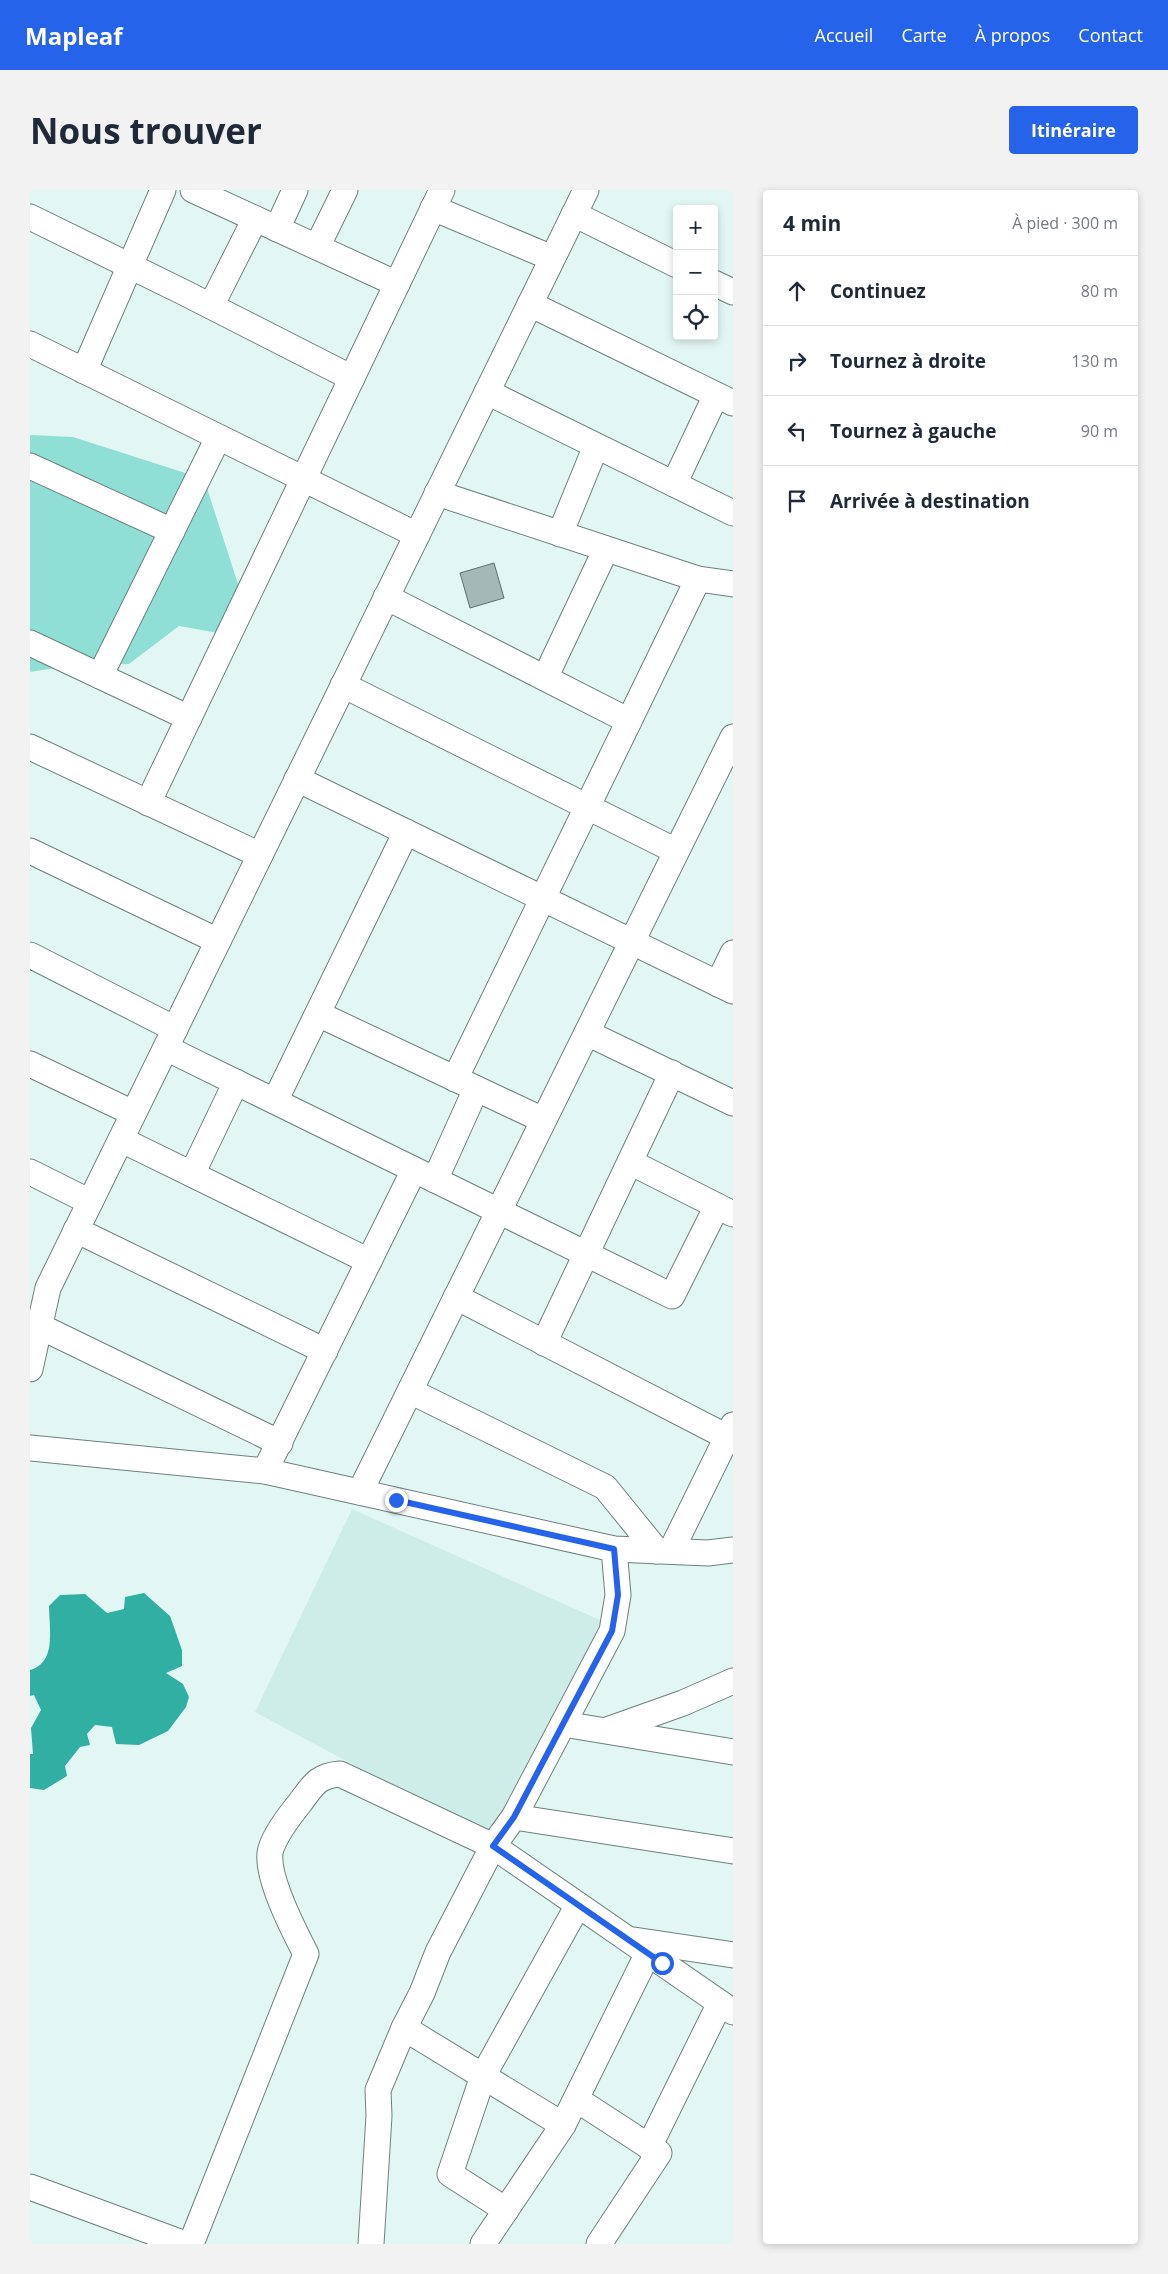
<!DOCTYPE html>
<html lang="fr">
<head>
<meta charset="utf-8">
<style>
	:root { --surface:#fff; --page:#f2f2f3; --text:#1f2937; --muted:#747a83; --line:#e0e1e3; --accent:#2563eb }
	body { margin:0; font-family:"Open Sans",sans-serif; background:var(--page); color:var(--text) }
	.controls { position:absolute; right:15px; top:15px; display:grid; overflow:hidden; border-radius:5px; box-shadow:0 2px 8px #0003 }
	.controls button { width:45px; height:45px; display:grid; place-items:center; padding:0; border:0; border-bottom:1px solid var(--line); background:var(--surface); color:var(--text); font:25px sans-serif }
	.stop { position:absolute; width:15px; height:15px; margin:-11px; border:4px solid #2563eb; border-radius:50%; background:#fff }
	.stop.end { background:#2563eb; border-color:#fff; box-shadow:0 1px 5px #0008 }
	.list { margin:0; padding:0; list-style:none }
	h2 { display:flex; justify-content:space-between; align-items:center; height:65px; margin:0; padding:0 20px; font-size:21px }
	h2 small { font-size:16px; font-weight:400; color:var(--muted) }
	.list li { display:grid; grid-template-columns:32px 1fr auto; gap:15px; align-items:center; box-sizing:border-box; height:70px; padding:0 20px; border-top:1px solid var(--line) }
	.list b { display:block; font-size:19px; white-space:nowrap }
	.list em { font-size:16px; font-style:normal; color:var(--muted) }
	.icon { flex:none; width:28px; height:28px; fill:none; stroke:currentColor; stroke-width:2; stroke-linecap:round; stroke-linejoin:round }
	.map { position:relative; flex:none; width:703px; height:2054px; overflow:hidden; border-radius:5px }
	header { display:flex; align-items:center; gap:30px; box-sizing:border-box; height:70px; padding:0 25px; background:var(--accent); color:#fff }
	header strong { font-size:24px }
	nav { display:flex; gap:28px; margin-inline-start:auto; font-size:18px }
	.intro { display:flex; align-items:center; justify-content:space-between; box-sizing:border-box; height:120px; padding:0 30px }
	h1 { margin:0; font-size:35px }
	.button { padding:12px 22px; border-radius:5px; background:var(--accent); color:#fff; font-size:18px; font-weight:700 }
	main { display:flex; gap:30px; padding:0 30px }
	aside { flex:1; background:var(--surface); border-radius:5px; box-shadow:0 2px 8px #0003 }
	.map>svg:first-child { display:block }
</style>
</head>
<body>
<header>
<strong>Mapleaf</strong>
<nav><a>Accueil</a><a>Carte</a><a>À propos</a><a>Contact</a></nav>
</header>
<div class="intro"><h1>Nous trouver</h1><a class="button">Itinéraire</a></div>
<main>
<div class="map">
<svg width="703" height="2054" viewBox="0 0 703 2054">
	<rect width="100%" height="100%" fill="#e2f7f4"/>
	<path fill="#ceede8" d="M322 1319 572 1431 458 1647 225 1522Z"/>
	<path fill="#90dfd6" d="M0 245 43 247 174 289 209 397 188 443 149 436 99 474H50L0 482Z"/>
	<path fill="#32afa3" d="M114 1403 140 1426 152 1460V1476L136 1483 153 1494 159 1507 156 1517 138 1541 109 1555 86 1554 82 1537 65 1535 57 1544 60 1555 50 1557 35 1576 37 1586 14 1600 0 1598V1564H3L1 1538 11 1520 4 1505 0 1506V1480C27 1473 19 1438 19 1416L30 1405 55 1404 77 1423 94 1419 95 1407Z"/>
	<path fill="#a4b8b5" stroke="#5e706e" d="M464 373 474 408 440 418 430 383Z"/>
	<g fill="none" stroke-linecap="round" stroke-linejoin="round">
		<g stroke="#6d807d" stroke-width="27">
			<g id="minor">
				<path d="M163 0 367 94"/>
				<path d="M403 18 522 68"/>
				<path d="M544 24 647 75"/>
				<path d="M0 27 153 102 322 188"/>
				<path d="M247 39 265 0"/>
				<path d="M287 57 315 0"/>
				<path d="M684 93 703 102"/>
				<path d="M500 114 703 213"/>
				<path d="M181 116 225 29"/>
				<path d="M0 154 387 345"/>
				<path d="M54 181 133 0"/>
				<path d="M457 202 703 323"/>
				<path d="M0 276 142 341"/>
				<path d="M644 294 686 205"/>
				<path d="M407 303 668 389 703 394"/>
				<path d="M530 344 566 256"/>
				<path d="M356 407 599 531"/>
				<path d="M0 453 159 528"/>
				<path d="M70 486 188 248"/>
				<path d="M515 488 576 359"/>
				<path d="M313 495 646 661"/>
				<path d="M0 557 230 665"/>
				<path d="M267 589 703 801"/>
				<path d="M118 613 412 0"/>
				<path d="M0 661 188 751"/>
				<path d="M0 765 145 839"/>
				<path d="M688 794 703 763"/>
				<path d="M288 824 513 930"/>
				<path d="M557 843 703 913"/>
				<path d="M136 858 642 1106 687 1016"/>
				<path d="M0 874 103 923"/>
				<path d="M425 889 668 389"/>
				<path d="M245 911 376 642"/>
				<path d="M92 950 339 1071"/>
				<path d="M600 972 703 1024"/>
				<path d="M0 982 60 1012"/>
				<path d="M162 984 206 892"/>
				<path d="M405 990 446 899"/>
				<path d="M46 1040 295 1161"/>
				<path d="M426 1107 697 1247"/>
				<path d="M9 1136 250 1253"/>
				<path d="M514 1153 642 883"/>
				<path d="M0 1179 18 1098 556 0"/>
				<path d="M380 1201 575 1297 627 1361"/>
				<path d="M0 1258 235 1281 584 1359 678 1363 703 1360"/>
				<path d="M235 1281 384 980"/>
				<path d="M330 1302 703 547"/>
				<path d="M641 1361 703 1235"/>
				<path d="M533 1534 703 1562"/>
				<path d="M577 1540 653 1513 703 1491"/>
				<path d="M484 1627 703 1661"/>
				<path d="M604 1750 703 1765"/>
				<path d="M374 1838 533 1935"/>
				<path d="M546 1909 629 1963 569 2054"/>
				<path d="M619 1957 690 1813"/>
				<path d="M0 1997 155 2054"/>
				<path d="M476 2020 420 1984 453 1886 548 1715"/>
				<path d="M161 2054 276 1764C264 1741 237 1689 240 1663 242 1649 260 1625 269 1614 283 1596 286 1586 310 1584L463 1656 703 1822"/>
				<path d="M341 2054 349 1926 348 1900 374 1838 392 1803 408 1762 463 1656 484 1627 582 1441 588 1405 584 1359"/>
				<path d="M453 2054 533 1935 618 1763"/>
			</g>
		</g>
		<use href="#minor" stroke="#fff" stroke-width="25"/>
	</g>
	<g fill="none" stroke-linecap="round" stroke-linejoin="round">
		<path stroke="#2563eb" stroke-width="6" d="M366 1310 584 1359 588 1405 582 1441 484 1627 463 1656 632 1773"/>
	</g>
</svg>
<div class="controls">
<button>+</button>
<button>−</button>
<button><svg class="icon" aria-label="locate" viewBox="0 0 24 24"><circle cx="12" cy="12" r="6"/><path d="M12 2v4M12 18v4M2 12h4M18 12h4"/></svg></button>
</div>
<div class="stop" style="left:632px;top:1773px"></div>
<div class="stop end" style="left:366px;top:1310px"></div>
</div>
<aside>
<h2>4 min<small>À pied · 300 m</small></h2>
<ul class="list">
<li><svg class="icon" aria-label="ahead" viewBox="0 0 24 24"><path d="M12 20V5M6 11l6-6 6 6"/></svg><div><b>Continuez</b></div><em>80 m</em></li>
<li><svg class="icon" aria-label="right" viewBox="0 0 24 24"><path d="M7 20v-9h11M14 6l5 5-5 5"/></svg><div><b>Tournez à droite</b></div><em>130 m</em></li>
<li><svg class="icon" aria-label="left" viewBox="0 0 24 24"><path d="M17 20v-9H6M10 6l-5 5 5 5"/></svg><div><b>Tournez à gauche</b></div><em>90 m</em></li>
<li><svg class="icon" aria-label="arrive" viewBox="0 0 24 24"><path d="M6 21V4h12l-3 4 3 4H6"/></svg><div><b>Arrivée à destination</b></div></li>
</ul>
</aside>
</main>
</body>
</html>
